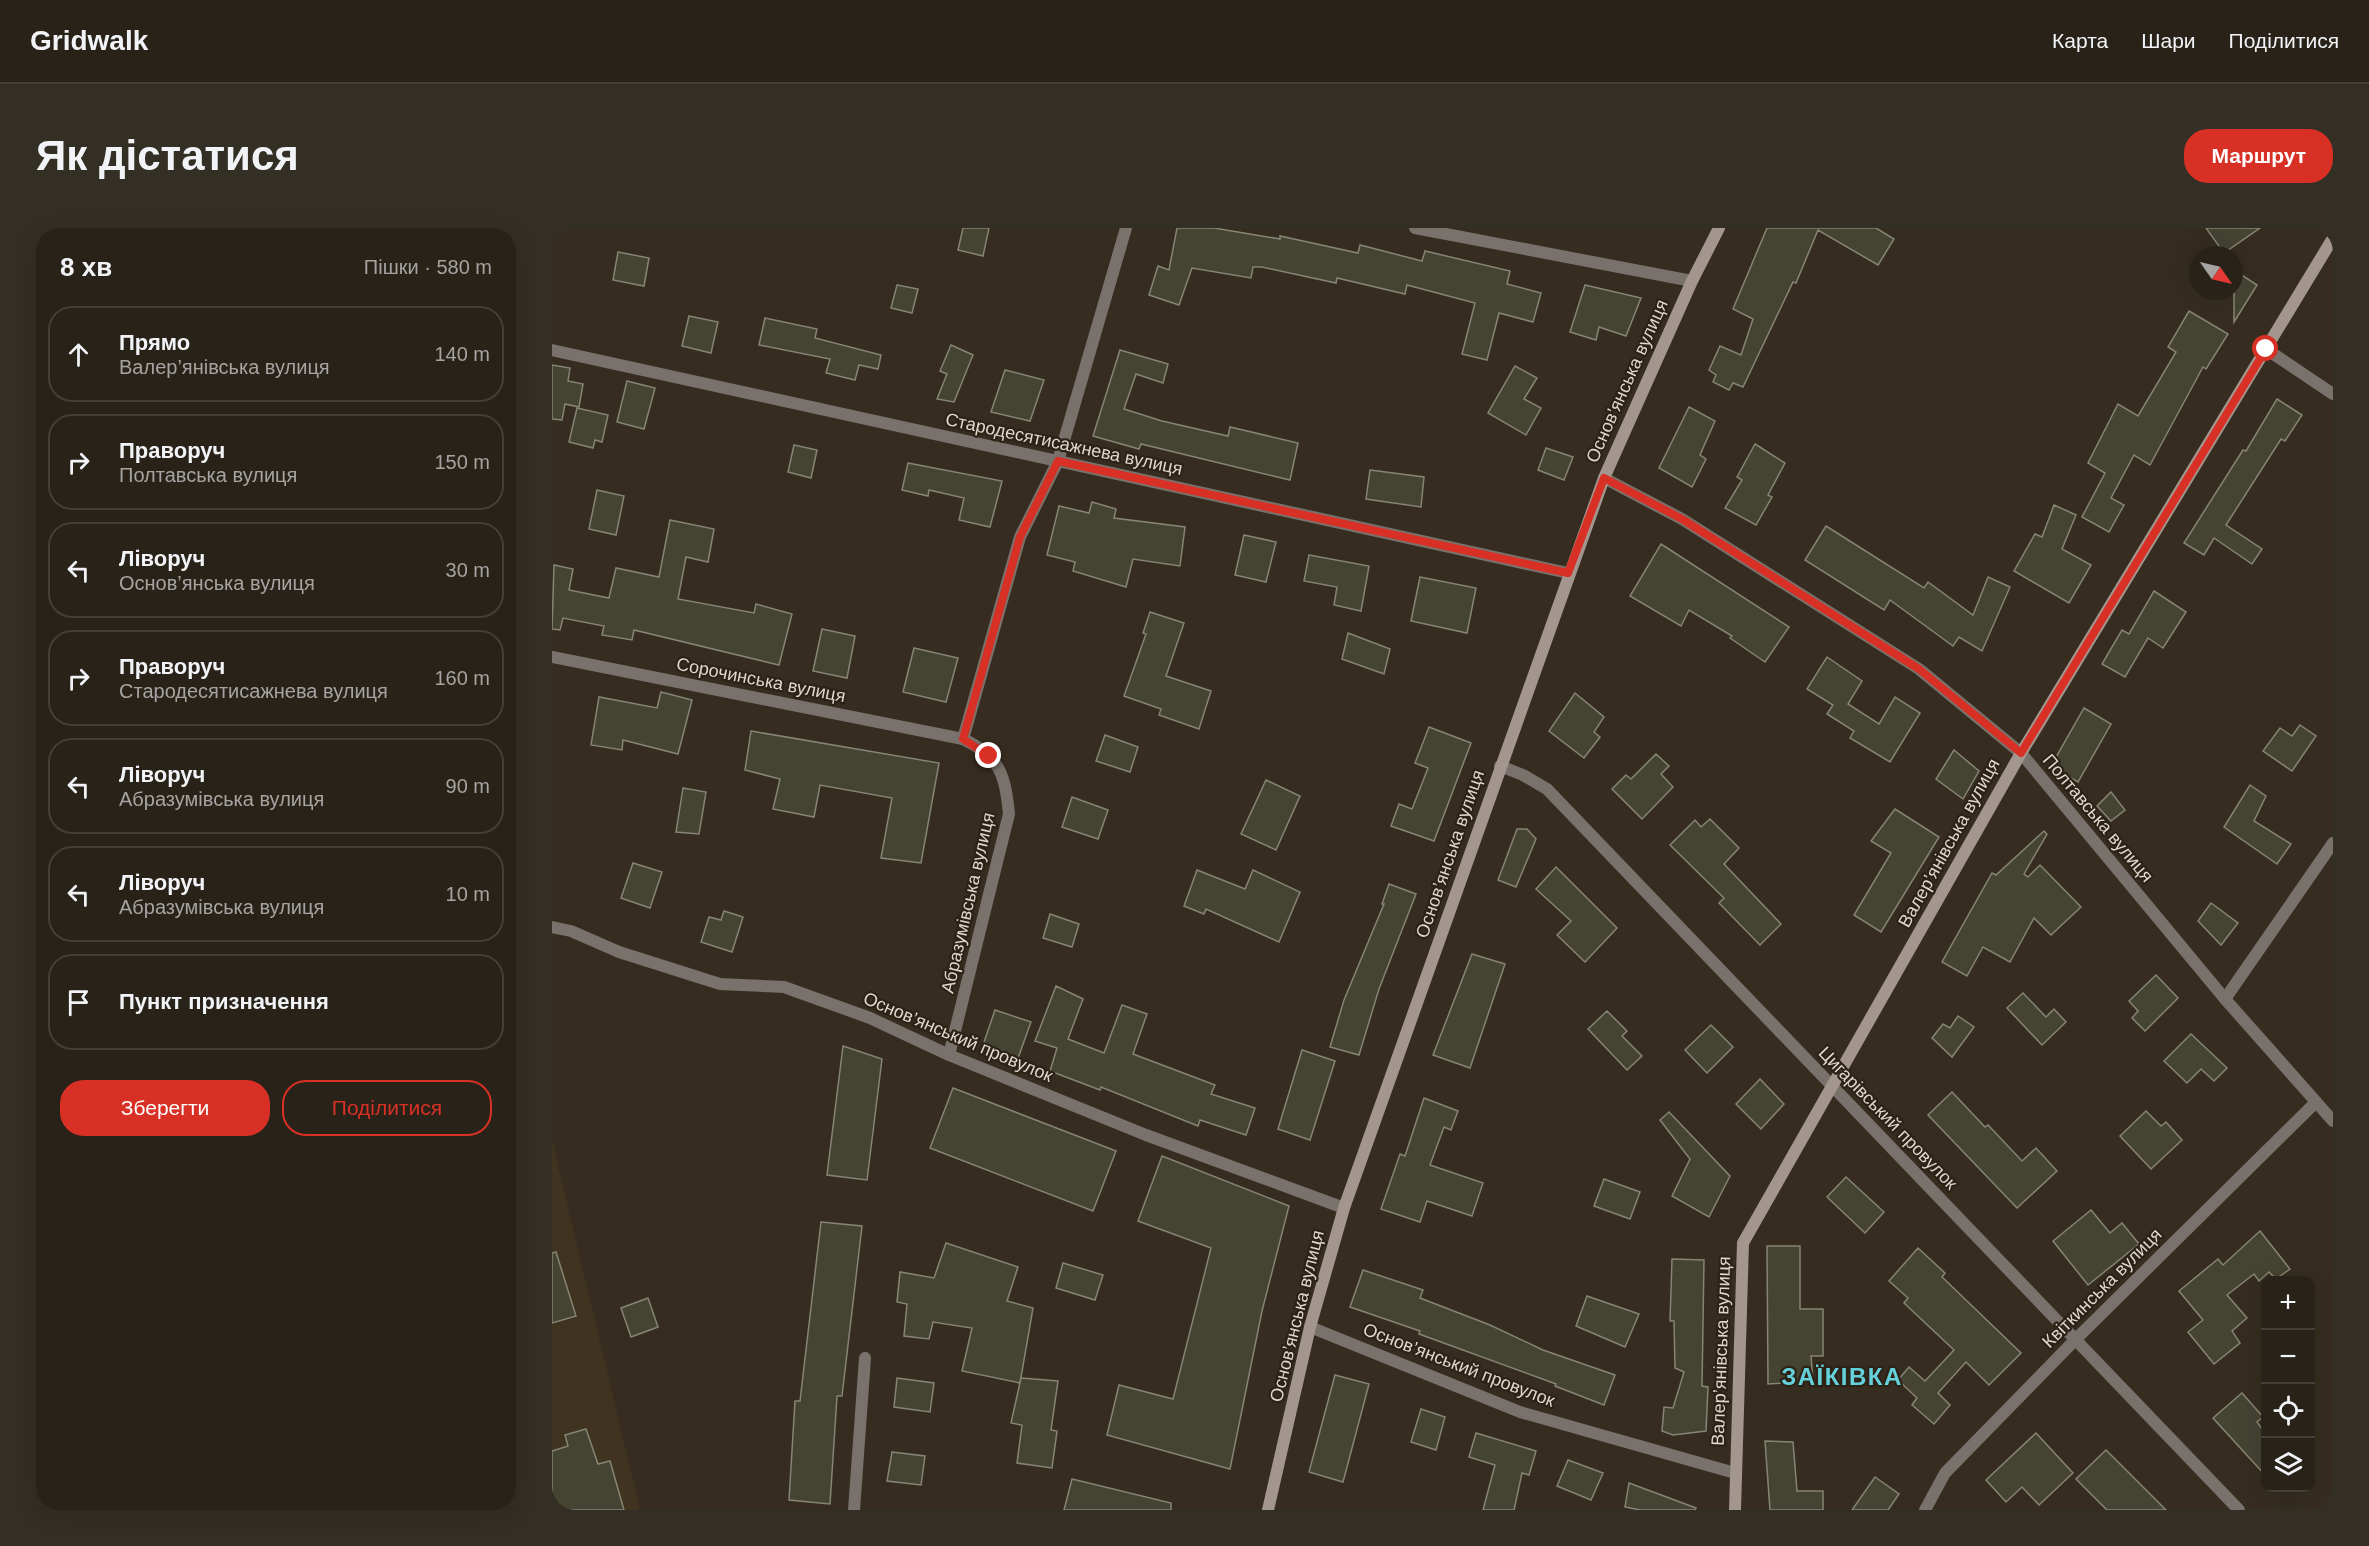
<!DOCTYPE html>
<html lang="uk">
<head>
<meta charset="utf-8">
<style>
	:root { --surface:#282218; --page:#342f25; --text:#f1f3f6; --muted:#a5a4a2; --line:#443f37; --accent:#d93025 }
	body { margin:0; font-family:Arial,sans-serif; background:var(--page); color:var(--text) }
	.controls { position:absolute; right:18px; bottom:18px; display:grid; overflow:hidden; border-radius:12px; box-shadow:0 6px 24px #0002 }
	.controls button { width:54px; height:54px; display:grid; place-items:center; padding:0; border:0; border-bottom:2px solid var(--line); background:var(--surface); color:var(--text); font:30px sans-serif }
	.compass { position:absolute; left:1637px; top:18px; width:54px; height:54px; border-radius:50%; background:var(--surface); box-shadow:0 6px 24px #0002; rotate:124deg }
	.stop { position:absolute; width:18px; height:18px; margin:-14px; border:4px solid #d93025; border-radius:50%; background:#fff }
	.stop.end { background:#d93025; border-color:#fff; box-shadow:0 2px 6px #0008 }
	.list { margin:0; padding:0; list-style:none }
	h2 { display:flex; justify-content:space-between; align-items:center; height:78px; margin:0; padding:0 24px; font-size:26px }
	h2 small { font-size:20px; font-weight:400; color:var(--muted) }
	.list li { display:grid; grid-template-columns:39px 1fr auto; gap:18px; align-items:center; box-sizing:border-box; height:96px; margin:0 12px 12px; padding:0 12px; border:2px solid var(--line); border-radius:24px }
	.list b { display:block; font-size:22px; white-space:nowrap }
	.list p { margin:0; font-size:20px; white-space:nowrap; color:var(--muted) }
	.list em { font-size:20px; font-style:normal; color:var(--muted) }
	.actions { display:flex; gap:12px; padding:18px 24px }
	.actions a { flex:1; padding:14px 0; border:2px solid var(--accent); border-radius:24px; text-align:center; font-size:21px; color:var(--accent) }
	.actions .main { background:var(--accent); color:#fff }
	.icon { flex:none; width:33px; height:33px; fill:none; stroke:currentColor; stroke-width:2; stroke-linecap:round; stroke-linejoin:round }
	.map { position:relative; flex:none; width:1781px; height:1282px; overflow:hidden; border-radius:24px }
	header { display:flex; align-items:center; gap:36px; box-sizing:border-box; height:84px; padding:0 30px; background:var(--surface); border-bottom:2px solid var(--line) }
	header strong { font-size:28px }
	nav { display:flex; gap:33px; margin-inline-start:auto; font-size:21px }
	.intro { display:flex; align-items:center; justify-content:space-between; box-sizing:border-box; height:144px; padding:0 36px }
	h1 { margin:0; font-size:42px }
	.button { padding:15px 27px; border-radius:24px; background:var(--accent); color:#fff; font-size:21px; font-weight:700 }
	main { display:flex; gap:36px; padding:0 36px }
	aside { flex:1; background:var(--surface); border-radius:24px; box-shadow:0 6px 24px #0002 }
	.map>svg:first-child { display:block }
</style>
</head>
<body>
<header>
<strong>Gridwalk</strong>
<nav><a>Карта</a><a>Шари</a><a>Поділитися</a></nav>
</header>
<div class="intro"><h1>Як дістатися</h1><a class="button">Маршрут</a></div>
<main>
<aside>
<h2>8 хв<small>Пішки · 580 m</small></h2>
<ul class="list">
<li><svg class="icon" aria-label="ahead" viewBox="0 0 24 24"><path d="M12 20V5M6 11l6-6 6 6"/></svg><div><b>Прямо</b><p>Валер’янівська вулиця</p></div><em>140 m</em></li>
<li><svg class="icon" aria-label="right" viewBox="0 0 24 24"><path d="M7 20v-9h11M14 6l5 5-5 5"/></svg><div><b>Праворуч</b><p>Полтавська вулиця</p></div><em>150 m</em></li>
<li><svg class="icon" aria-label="left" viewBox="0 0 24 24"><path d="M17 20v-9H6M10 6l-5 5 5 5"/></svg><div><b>Ліворуч</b><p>Основ’янська вулиця</p></div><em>30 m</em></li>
<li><svg class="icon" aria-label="right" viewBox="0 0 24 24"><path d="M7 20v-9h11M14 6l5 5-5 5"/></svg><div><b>Праворуч</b><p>Стародесятисажнева вулиця</p></div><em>160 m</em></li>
<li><svg class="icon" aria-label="left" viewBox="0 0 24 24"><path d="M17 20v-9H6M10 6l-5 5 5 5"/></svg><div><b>Ліворуч</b><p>Абразумівська вулиця</p></div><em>90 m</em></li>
<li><svg class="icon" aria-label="left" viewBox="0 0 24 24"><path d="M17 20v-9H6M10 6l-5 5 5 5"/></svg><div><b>Ліворуч</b><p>Абразумівська вулиця</p></div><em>10 m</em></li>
<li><svg class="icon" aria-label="arrive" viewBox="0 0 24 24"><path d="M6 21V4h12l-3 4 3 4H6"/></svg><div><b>Пункт призначення</b></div></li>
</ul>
<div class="actions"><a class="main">Зберегти</a><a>Поділитися</a></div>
</aside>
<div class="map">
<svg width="1781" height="1282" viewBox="0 0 1781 1282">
	<rect width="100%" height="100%" fill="#362d20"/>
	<path fill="#403320" d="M0 913 88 1282H0Z"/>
	<g fill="#454433" stroke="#868472" stroke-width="1.5">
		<path d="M411 0H437L431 28 406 22Z"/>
		<path d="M625 0H662L728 11V8L806 25 808 17 870 33 873 23 958 43 955 56 989 65 981 94 947 85 935 132 910 126 923 75 855 57 853 66 785 50 784 55 710 39H701L699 50 640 40 627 77 597 67 606 38 617 42Z"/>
		<path d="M1215 0H1324L1342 11 1326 37 1266 2 1244 55 1241 54 1191 159 1181 155 1177 162 1161 154 1164 147 1157 142 1168 118 1189 127 1201 91 1181 81Z"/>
		<path d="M1654 0H1708L1672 25Z"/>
		<path d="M66 24 97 30 92 58 61 52Z"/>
		<path d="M1682 42 1705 57 1682 94Z"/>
		<path d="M345 57 366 61 360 85 339 80Z"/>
		<path d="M1033 57 1089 70 1074 108 1047 99 1044 112 1018 104Z"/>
		<path d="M1637 83 1676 106 1654 141 1651 139 1598 237 1582 227 1559 270 1572 277 1557 304 1530 289 1553 245 1536 235 1566 176 1586 188 1624 124 1616 119Z"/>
		<path d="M137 88 166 94 159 125 130 118Z"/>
		<path d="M213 90 265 101 263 110 329 127 326 141 307 137 303 152 274 145 278 131 207 117Z"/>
		<path d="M399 117 421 127 402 174 385 171 395 146 388 143Z"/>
		<path d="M568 122 616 136 611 155 584 146 572 181 610 193 676 208 678 199 746 215 738 252 589 216 587 221 541 208Z"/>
		<path d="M0 137 18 140 16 153 31 156 27 179 13 176 10 192 0 191Z"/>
		<path d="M963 138 985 150 972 171 989 180 974 207 936 185Z"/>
		<path d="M453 142 492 152 478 193 439 184Z"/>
		<path d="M75 153 103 160 92 201 65 194Z"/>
		<path d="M1725 171 1750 187 1733 213 1729 211 1674 297 1710 321 1700 336 1662 310 1652 327 1632 315 1691 222 1694 223Z"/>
		<path d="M1137 179 1163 193 1148 227 1154 231 1140 259 1107 240Z"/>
		<path d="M25 180 56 187 50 214 43 212 41 220 17 214Z"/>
		<path d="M1203 216 1233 235 1216 267 1220 269 1204 297 1173 280 1190 252 1185 249Z"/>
		<path d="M242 217 265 222 259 250 236 244Z"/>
		<path d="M994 220 1021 229 1012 252 986 242Z"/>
		<path d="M356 235 450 253 438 299 407 292 412 270 377 262 376 268 350 262Z"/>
		<path d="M818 242 872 249 869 279 814 271Z"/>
		<path d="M45 262 72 268 64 307 37 301Z"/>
		<path d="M540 274 564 281 562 290 633 299 628 338 581 331 574 359 521 343 523 334 495 327 507 278 537 285Z"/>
		<path d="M1502 277 1524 287 1510 321 1539 337 1517 375 1462 343 1483 306 1490 309Z"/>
		<path d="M118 292 162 301 156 334 134 329 126 371 202 385 204 376 240 386 227 437 82 402 80 412 50 407 52 398 11 390 8 402 0 401 2 337 21 341 17 362 57 370 64 340 107 349Z"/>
		<path d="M1274 298 1372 360 1376 354 1421 387 1436 349 1458 359 1430 423 1407 409 1401 418 1338 372 1332 382 1253 332Z"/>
		<path d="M692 307 724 314 714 354 683 347Z"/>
		<path d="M1109 316 1237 399 1213 434 1178 410 1180 408 1137 382 1129 398 1078 368Z"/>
		<path d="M757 327 817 338 809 383 782 377 785 359 752 353Z"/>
		<path d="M868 349 924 360 915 405 859 393Z"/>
		<path d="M1602 363 1634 384 1611 420 1596 410 1573 449 1550 436 1570 402 1577 406Z"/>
		<path d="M598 384 632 395 614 448 659 463 647 501 607 487 609 481 572 468 594 406 591 405Z"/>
		<path d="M270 401 303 408 295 450 261 443Z"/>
		<path d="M796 405 838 421 832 446 790 431Z"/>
		<path d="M362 420 406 430 394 474 351 464Z"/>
		<path d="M1275 429 1310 453 1296 476 1327 496 1343 469 1368 485 1338 534 1298 510 1302 503 1275 486 1281 477 1255 461Z"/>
		<path d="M109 464 140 472 126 526 71 512 70 522 39 517 47 469 105 480Z"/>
		<path d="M1023 465 1052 489 1042 504 1048 509 1032 530 997 503Z"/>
		<path d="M1532 480 1559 496 1526 554 1499 538Z"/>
		<path d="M1748 497 1764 508 1740 543 1711 523 1728 500 1740 508Z"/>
		<path d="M877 499 919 515 882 613 839 598 847 576 860 581 876 540 863 535Z"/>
		<path d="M199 503 387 535 369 635 329 630 340 570 268 557 262 589 221 581 228 551 193 542Z"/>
		<path d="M553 507 586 519 578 544 544 533Z"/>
		<path d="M1402 522 1427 543 1411 571 1384 551Z"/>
		<path d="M1104 526 1117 538 1109 546 1121 559 1090 591 1060 561 1074 547 1079 551Z"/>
		<path d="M714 552 748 568 724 622 689 606Z"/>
		<path d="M1698 557 1714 568 1702 593 1739 616 1725 636 1672 599Z"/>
		<path d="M131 560 154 564 147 606 124 604Z"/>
		<path d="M1559 564 1573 582 1559 593 1545 578Z"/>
		<path d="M520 569 556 582 546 611 510 599Z"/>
		<path d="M1343 581 1387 609 1329 704 1302 687 1339 625 1319 613Z"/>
		<path d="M1158 591 1187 620 1172 636 1229 696 1208 717 1167 675 1172 670 1118 617 1143 592 1149 599Z"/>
		<path d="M965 601H975L984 611 964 659 946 652Z"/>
		<path d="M1492 603 1495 606 1472 646 1476 649 1488 637 1529 679 1499 707 1482 690 1458 734 1431 719 1415 748 1390 734 1440 645 1444 647Z"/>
		<path d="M81 635 110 644 98 680 69 670Z"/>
		<path d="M1004 639 1065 700 1033 734 1005 707 1019 693 984 661Z"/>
		<path d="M645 642 693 661 701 642 748 664 727 714 654 681 652 686 632 678Z"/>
		<path d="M837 656 864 666 827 761 807 827 778 819 792 772 832 676H830Z"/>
		<path d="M1659 675 1686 695 1669 717 1646 693Z"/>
		<path d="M172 683 191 689 180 724 149 714 157 689 169 692Z"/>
		<path d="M498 686 527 696 520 719 491 710Z"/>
		<path d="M920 726 953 736 918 840 881 827Z"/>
		<path d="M1604 747 1626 770 1593 803 1580 790 1586 783 1577 773Z"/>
		<path d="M504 758 531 771 516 811 552 825 570 777 595 786 581 826 663 857 659 866 703 880 694 907 648 892 646 898 549 859 548 862 498 843 505 820 483 813Z"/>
		<path d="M1471 765 1494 789 1502 781 1514 794 1490 817 1455 780Z"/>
		<path d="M443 782 479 794 465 833 430 820Z"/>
		<path d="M1055 783 1075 803 1070 808 1090 828 1075 842 1036 801Z"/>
		<path d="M1406 788 1422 799 1400 829 1380 810 1391 796 1398 800Z"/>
		<path d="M1159 797 1181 819 1155 845 1133 822Z"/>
		<path d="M1639 806 1675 840 1662 853 1649 841 1635 855 1612 833Z"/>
		<path d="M291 818 330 831 315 952 275 947Z"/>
		<path d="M750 822 783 833 758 912 726 901Z"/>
		<path d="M1208 851 1232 876 1209 901 1184 876Z"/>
		<path d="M401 860 564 923 541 983 378 920Z"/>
		<path d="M1400 864 1433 899 1436 897 1470 933 1484 920 1505 943 1465 980 1376 887Z"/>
		<path d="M872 870 906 883 899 902 892 899 878 937 931 955 920 988 875 973 868 994 829 981 848 926 853 928Z"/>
		<path d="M1594 883 1609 898 1614 894 1630 912 1599 941 1568 908Z"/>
		<path d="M1117 884 1178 948 1157 989 1120 968 1138 931 1108 892Z"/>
		<path d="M610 928 737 978 710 1083 678 1241 555 1207 567 1157 621 1171 659 1020 586 993Z"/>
		<path d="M1294 949 1332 984 1313 1005 1275 969Z"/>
		<path d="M1052 951 1088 964 1078 991 1042 978Z"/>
		<path d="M1539 982 1558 1005 1570 995 1587 1016 1536 1057 1501 1013Z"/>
		<path d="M269 994 310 998 290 1168H285L278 1276 237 1272 243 1173H248Z"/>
		<path d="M1708 1003 1738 1041 1724 1051 1717 1044 1707 1053 1702 1046 1675 1067 1695 1090 1680 1103 1688 1115 1662 1136 1636 1104 1651 1092 1627 1063 1666 1031 1671 1037Z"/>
		<path d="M394 1015 466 1039 455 1073 481 1080 468 1155 410 1143 420 1100 381 1094 377 1111 352 1108 355 1076 345 1074 348 1044 382 1050Z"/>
		<path d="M1215 1018H1248V1081H1271V1128H1259L1261 1153 1216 1156Z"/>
		<path d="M1366 1020 1393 1045 1390 1049 1469 1125 1437 1157 1414 1134 1386 1165 1398 1177 1382 1196 1360 1177 1365 1170 1346 1152 1357 1139 1373 1153 1402 1122 1352 1075 1356 1070 1337 1053Z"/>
		<path d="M4 1024 24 1088 0 1095V1025Z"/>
		<path d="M1120 1031 1152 1032 1150 1158 1156 1159 1154 1203 1121 1207 1110 1203 1112 1179 1121 1180 1132 1144 1123 1140 1122 1093H1118Z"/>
		<path d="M511 1035 551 1047 543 1072 504 1060Z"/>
		<path d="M811 1042 871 1062 868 1070 938 1097 991 1122 1063 1147 1052 1177 1003 1158 1004 1156 867 1106 868 1103 798 1079Z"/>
		<path d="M1035 1068 1087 1086 1073 1119 1024 1098Z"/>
		<path d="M96 1070 106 1099 79 1109 69 1080Z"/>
		<path d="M783 1147 817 1156 791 1254 757 1244Z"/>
		<path d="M345 1150 382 1155 378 1184 342 1179Z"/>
		<path d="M469 1150 506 1153 499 1202 505 1203 500 1240 465 1235 470 1197 459 1195Z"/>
		<path d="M1690 1165 1711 1189 1705 1194 1713 1205V1247L1661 1190Z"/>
		<path d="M869 1181 893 1189 884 1222 859 1214Z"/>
		<path d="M34 1201 46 1236 58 1233 72 1282H0V1223L16 1218 13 1207Z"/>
		<path d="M924 1205 984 1223 977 1247 970 1245 962 1282H931L943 1237 917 1229Z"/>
		<path d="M1484 1205 1521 1245 1487 1277 1470 1259 1454 1274 1434 1252Z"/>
		<path d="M1213 1213 1241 1214 1245 1263H1271V1282H1218Z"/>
		<path d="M1554 1222 1614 1282H1555L1524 1251Z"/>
		<path d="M340 1224 373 1228 369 1257 335 1253Z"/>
		<path d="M1016 1232 1051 1245 1039 1272 1005 1258Z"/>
		<path d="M1323 1249 1347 1266 1336 1282H1300Z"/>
		<path d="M520 1251 619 1275V1282H512Z"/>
		<path d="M1077 1255 1144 1280 1143 1282H1088L1073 1279Z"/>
	</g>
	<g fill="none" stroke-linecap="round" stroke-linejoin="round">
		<g stroke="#78716c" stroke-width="12">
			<path d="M863 0 1140 53"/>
			<path d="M1714 121 1781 166"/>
			<path d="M0 122 1016 345"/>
			<path d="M1052 250 1130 291 1367 441 1469 525 1673 771 1781 893"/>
			<path d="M0 429 411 511"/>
			<path d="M948 538 971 547 995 561 1687 1282"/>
			<path d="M0 699 19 703 67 724 168 756 232 759 318 790 397 827 594 907 792 980"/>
			<path d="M1673 771 1781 615"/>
			<path d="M397 827 457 586C453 548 449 529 411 511L468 309 506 233 574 0"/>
			<path d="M758 1099 968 1184 1183 1245"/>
			<path d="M302 1282 313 1130"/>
			<path d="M1373 1282 1393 1245 1524 1111 1764 874"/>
		</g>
		<g stroke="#a2968f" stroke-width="12">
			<path d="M716 1282 758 1099 792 980 1052 250 1140 53 1167 0"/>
			<path d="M1183 1282 1191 1015 1469 525 1781 10"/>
		</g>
	</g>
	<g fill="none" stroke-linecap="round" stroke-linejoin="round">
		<path stroke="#d93025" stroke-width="8" d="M437 528 411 511 468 309 506 233 1016 345 1052 250 1130 291 1367 441 1469 525 1714 121"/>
	</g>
	<g text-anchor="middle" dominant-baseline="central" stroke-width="4.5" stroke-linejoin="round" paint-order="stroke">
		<g font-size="18" fill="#ded8cf" stroke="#2c2316">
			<text transform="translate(1075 153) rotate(-66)">Основ’янська вулиця</text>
			<text transform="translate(512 216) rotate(12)">Стародесятисажнева вулиця</text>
			<text transform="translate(209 452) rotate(11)">Сорочинська вулиця</text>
			<text transform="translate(1546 590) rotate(50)">Полтавська вулиця</text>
			<text transform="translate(1397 615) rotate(-61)">Валер’янівська вулиця</text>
			<text transform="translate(898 626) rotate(-71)">Основ’янська вулиця</text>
			<text transform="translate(416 675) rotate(-77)">Абразумівська вулиця</text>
			<text transform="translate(406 809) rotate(23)">Основ’янський провулок</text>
			<text transform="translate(1336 890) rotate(46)">Цигарівський провулок</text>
			<text transform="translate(1550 1060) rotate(-45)">Квіткинська вулиця</text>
			<text transform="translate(745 1088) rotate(-76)">Основ’янська вулиця</text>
			<text transform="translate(1169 1123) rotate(-88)">Валер’янівська вулиця</text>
			<text transform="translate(907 1137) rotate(21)">Основ’янський провулок</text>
		</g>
		<g font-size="24" font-weight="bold" letter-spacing="1.5" fill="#65d1dc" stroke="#2c2316">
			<text x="1290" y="1148">ЗАЇКІВКА</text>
		</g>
	</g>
</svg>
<div class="controls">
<button>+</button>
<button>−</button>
<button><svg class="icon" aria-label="locate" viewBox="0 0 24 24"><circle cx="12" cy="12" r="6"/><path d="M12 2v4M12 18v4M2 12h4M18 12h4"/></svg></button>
<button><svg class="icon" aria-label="layers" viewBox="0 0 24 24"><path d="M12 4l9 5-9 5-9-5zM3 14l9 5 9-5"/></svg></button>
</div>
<svg class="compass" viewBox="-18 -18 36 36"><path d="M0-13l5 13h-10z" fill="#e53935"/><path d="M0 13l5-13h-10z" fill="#a5a4a2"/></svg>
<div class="stop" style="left:1714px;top:121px"></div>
<div class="stop end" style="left:437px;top:528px"></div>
</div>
</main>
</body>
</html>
